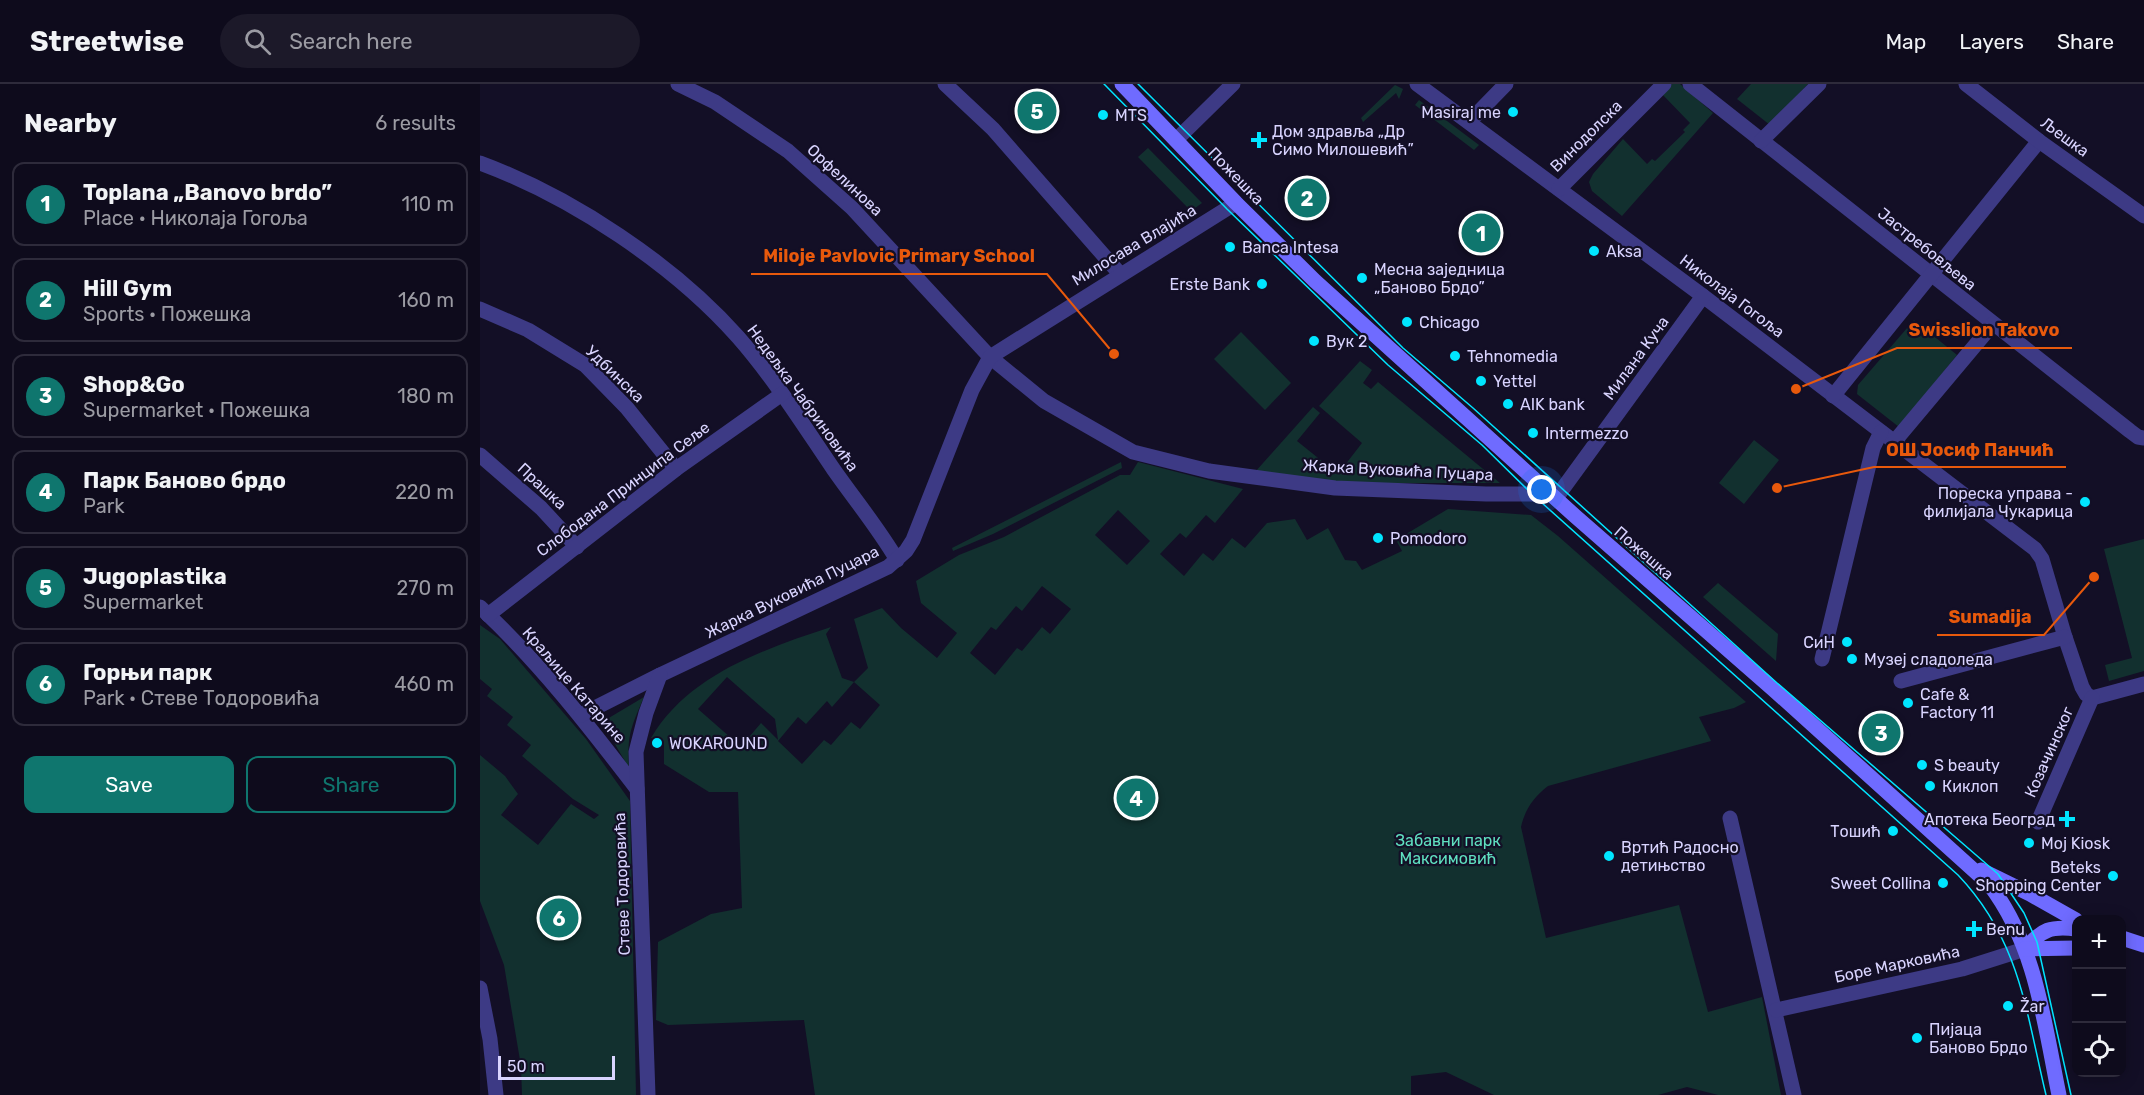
<!DOCTYPE html>
<html lang="en">
<head>
<meta charset="utf-8">
<style>
	:root { --surface:#0e0b1c; --page:#1c1929; --text:#f1f3f6; --muted:#9b9ba3; --line:#2e2b3b; --accent:#0f766e }
	body { margin:0; font-family:Rubik,sans-serif; background:var(--page); color:var(--text) }
	.controls { position:absolute; right:18px; bottom:18px; display:grid; overflow:hidden; border-radius:12px; box-shadow:0 3px 15px #0003 }
	.controls button { width:54px; height:54px; display:grid; place-items:center; padding:0; border:0; border-bottom:2px solid var(--line); background:var(--surface); color:var(--text); font:30px sans-serif }
	.scale { position:absolute; left:18px; bottom:15px; width:117px; box-sizing:border-box; padding-left:6px; border:3px solid #d9d4ff; border-top:0; font-size:16px; line-height:21px; white-space:nowrap; color:#d9d4ff; -webkit-text-stroke:4px #130f26; paint-order:stroke }
	.you { position:absolute; left:1062px; top:406px; width:21px; height:21px; margin:-15px; border:4px solid #fff; border-radius:50%; background:#1a73e8; box-shadow:0 0 0 9px #1a73e833 }
	.badge { display:grid; place-items:center; width:39px; height:39px; border-radius:50%; background:var(--accent); color:#fff; font-size:20px; font-weight:700 }
	.pin { position:absolute; translate:-50% -50%; border:3px solid #fff; box-shadow:0 2px 6px #0006 }
	.list { margin:0; padding:0; list-style:none }
	h2 { display:flex; justify-content:space-between; align-items:center; height:78px; margin:0; padding:0 24px; font-size:26px }
	h2 small { font-size:20px; font-weight:400; color:var(--muted) }
	.list li { display:grid; grid-template-columns:39px 1fr auto; gap:18px; align-items:center; box-sizing:border-box; height:84px; margin:0 12px 12px; padding:0 12px; border:2px solid var(--line); border-radius:12px }
	.list b { display:block; font-size:22px; white-space:nowrap }
	.list p { margin:0; font-size:20px; white-space:nowrap; color:var(--muted) }
	.list em { font-size:20px; font-style:normal; color:var(--muted) }
	.actions { display:flex; gap:12px; padding:18px 24px }
	.actions a { flex:1; padding:14px 0; border:2px solid var(--accent); border-radius:12px; text-align:center; font-size:21px; color:var(--accent) }
	.actions .main { background:var(--accent); color:#fff }
	.icon { flex:none; width:33px; height:33px; fill:none; stroke:currentColor; stroke-width:2; stroke-linecap:round; stroke-linejoin:round }
	.map { position:relative; flex:none; width:1664px; height:1011px; overflow:hidden }
	header { display:flex; align-items:center; gap:36px; box-sizing:border-box; height:84px; padding:0 30px; background:var(--surface); border-bottom:2px solid var(--line) }
	header strong { font-size:28px }
	nav { display:flex; gap:33px; margin-inline-start:auto; font-size:21px }
	.search { width:420px; height:54px; background:var(--page); display:flex; align-items:center; gap:15px; box-sizing:border-box; padding:0 21px; border-radius:33px; color:var(--muted); font-size:22px }
	main { display:flex }
	aside { flex:1; background:var(--surface) }
	.map>svg:first-child { display:block }
</style>
</head>
<body>
<header>
<strong>Streetwise</strong>
<div class="search"><svg class="icon" aria-label="search" viewBox="0 0 24 24"><circle cx="10" cy="10" r="6"/><path d="M15 15l6 6"/></svg>Search here</div>
<nav><a>Map</a><a>Layers</a><a>Share</a></nav>
</header>
<main>
<aside>
<h2>Nearby<small>6 results</small></h2>
<ul class="list">
<li><span class="badge">1</span><div><b>Toplana „Banovo brdo”</b><p>Place · Николаја Гогоља</p></div><em>110 m</em></li>
<li><span class="badge">2</span><div><b>Hill Gym</b><p>Sports · Пожешка</p></div><em>160 m</em></li>
<li><span class="badge">3</span><div><b>Shop&amp;Go</b><p>Supermarket · Пожешка</p></div><em>180 m</em></li>
<li><span class="badge">4</span><div><b>Парк Баново брдо</b><p>Park</p></div><em>220 m</em></li>
<li><span class="badge">5</span><div><b>Jugoplastika</b><p>Supermarket</p></div><em>270 m</em></li>
<li><span class="badge">6</span><div><b>Горњи парк</b><p>Park · Стеве Тодоровића</p></div><em>460 m</em></li>
</ul>
<div class="actions"><a class="main">Save</a><a>Share</a></div>
</aside>
<div class="map">
<svg width="1664" height="1011" viewBox="0 0 1664 1011">
	<rect width="100%" height="100%" fill="#130f26"/>
	<g fill="#12302f" fill-rule="evenodd">
		<path d="M1192 0H1200L1233 29 1142 132 1112 107 1109 98 1113 90 1143 55 1167 80 1172 75 1175 77 1205 48 1203 46 1210 39 1182 10Z"/>
		<path d="M1271 0H1328L1290 41 1257 15Z"/>
		<path d="M915 1 923 5 919 15 916 9 883 38 881 34Z"/>
		<path d="M939 16 999 61 994 66 935 21Z"/>
		<path d="M668 64 722 119 711 127 658 73Z"/>
		<path d="M1434 236 1477 271 1419 343 1377 310 1378 301Z"/>
		<path d="M761 248 811 299 785 326 734 275Z"/>
		<path d="M880 277 892 286 883 299 891 305 898 298 1020 399H852L775 388 833 323 840 329 817 357 858 390 882 359 839 322Z"/>
		<path d="M1274 356 1299 376 1264 420 1239 399Z"/>
		<path d="M641 378 642 384 513 450 473 467 472 464Z"/>
		<path d="M658 378 763 405 735 439 726 431 706 454 700 449 680 470 704 492 723 469 733 477 752 454 765 464 787 439 815 435 827 456 848 444 865 476 876 477 882 486 922 467 916 456 968 425 1051 431 1078 452 1266 618 1254 624 1219 633 1231 657 1068 702C1054 713 1045 725 1041 743L1066 854 1199 821 1228 928 1282 913 1301 1011H1238L1207 1003 1178 1011H1014L966 988 931 992V1011H335L324 936 188 941 176 936 178 858 231 830 262 824 258 708H229L184 680V657L171 654C208 591 284 565 351 543L346 550 362 594 374 598 388 584 374 535 402 524 421 544 457 574 477 549 441 519 436 497 479 471 524 453 640 391H650ZM638 426 670 457 647 481 615 451ZM562 502 591 525 570 550 562 543 542 567 537 564 515 591 490 569 511 543 516 546 536 522 542 527ZM247 593 295 635 298 656 281 639 264 659 259 661 218 625ZM374 598 400 621 380 645 371 638 351 661 344 656 322 680 298 657 318 633 326 640 347 617 352 623Z"/>
		<path d="M1664 455V587L1629 597 1625 581 1652 574 1624 465Z"/>
		<path d="M1238 499 1298 550 1296 577 1223 513Z"/>
		<path d="M0 541 20 555 106 655 150 717 156 1011H42L41 982 24 881 0 817V671L25 692 38 710 21 731 58 761 91 720 114 735 119 731 93 715 42 672 51 661 27 641 33 633 7 612 12 605 0 595Z"/>
		<path d="M164 613C151 643 147 651 149 684L122 638Z"/>
	</g>
	<g fill="none" stroke-linecap="round" stroke-linejoin="round">
		<g stroke="#3d3a85" stroke-width="15">
			<path d="M198 0 235 18 308 67 372 124 510 273 564 317 653 368 729 387 855 404 1006 410H1071"/>
			<path d="M465 0 513 45 640 190"/>
			<path d="M937 0 1223 212 1555 465 1562 475 1585 553 1602 603 1606 610 1612 614 1664 600"/>
			<path d="M1210 0 1650 347 1658 353 1664 354"/>
			<path d="M989 38 1026 0"/>
			<path d="M696 56 753 0"/>
			<path d="M1281 57 1339 0"/>
			<path d="M0 79C92 113 193 180 258 253 294 294 324 342 354 386 375 416 399 445 417 476"/>
			<path d="M1079 105 1184 0"/>
			<path d="M0 225 48 246 105 281 147 324 196 385"/>
			<path d="M1353 312 1559 57"/>
			<path d="M1414 358 1513 240"/>
			<path d="M0 371 61 424 97 463"/>
			<path d="M1076 414 1223 212"/>
			<path d="M0 523C59 578 108 641 157 705"/>
			<path d="M8 531 196 385 302 310"/>
			<path d="M1342 575 1393 364 1401 348"/>
			<path d="M1421 597 1585 553"/>
			<path d="M101 631 180 591 408 483 426 467 433 456 492 306 510 273 756 119"/>
			<path d="M1250 734 1314 1011"/>
			<path d="M1558 738 1612 614"/>
			<path d="M1296 926 1482 885 1545 865"/>
			<path d="M168 1011 156 668 166 629 180 591"/>
		</g>
		<g stroke="#3d3a85" stroke-width="15">
			<path d="M1486 0 1559 57 1664 132"/>
			<path d="M0 904 10 955 16 1011"/>
		</g>
		<g stroke="#6f6bff" stroke-width="15">
			<path d="M642 0 756 119 835 197 1095 432 1293 605 1509 800C1556 861 1564 938 1579 1011"/>
			<path d="M1501 786 1550 810 1596 836"/>
			<path d="M1642 854 1664 861"/>
			<path d="M1545 865C1562 845 1571 842 1596 845"/>
			<path d="M1545 865 1596 864"/>
		</g>
		<g stroke="#00e5ff" stroke-width="1.5">
			<path d="M624 0 747 125 908 281 1002 361 1052 410 1478 791C1540 856 1546 928 1566 1011"/>
			<path d="M658 0 923 264 993 324 1297 599 1518 790 1544 829 1557 858 1591 1011"/>
		</g>
	</g>
	<g fill="#00e5ff" stroke="#130f26" stroke-width="2">
		<circle cx="1033" cy="28" r="6"/>
		<circle cx="623" cy="31" r="6"/>
		<path d="M776 47h6v6h6v6h-6v6h-6v-6h-6v-6h6z"/>
		<circle cx="750" cy="163" r="6"/>
		<circle cx="1114" cy="167" r="6"/>
		<circle cx="882" cy="194" r="6"/>
		<circle cx="782" cy="200" r="6"/>
		<circle cx="927" cy="238" r="6"/>
		<circle cx="834" cy="257" r="6"/>
		<circle cx="975" cy="272" r="6"/>
		<circle cx="1001" cy="297" r="6"/>
		<circle cx="1028" cy="320" r="6"/>
		<circle cx="1053" cy="349" r="6"/>
		<circle cx="1605" cy="418" r="6"/>
		<circle cx="898" cy="454" r="6"/>
		<circle cx="1367" cy="558" r="6"/>
		<circle cx="1372" cy="575" r="6"/>
		<circle cx="1428" cy="619" r="6"/>
		<circle cx="177" cy="659" r="6"/>
		<circle cx="1442" cy="681" r="6"/>
		<circle cx="1450" cy="702" r="6"/>
		<path d="M1584 726h6v6h6v6h-6v6h-6v-6h-6v-6h6z"/>
		<circle cx="1413" cy="747" r="6"/>
		<circle cx="1549" cy="759" r="6"/>
		<circle cx="1129" cy="772" r="6"/>
		<circle cx="1633" cy="792" r="6"/>
		<circle cx="1463" cy="799" r="6"/>
		<path d="M1491 836h6v6h6v6h-6v6h-6v-6h-6v-6h6z"/>
		<circle cx="1528" cy="922" r="6"/>
		<circle cx="1437" cy="954" r="6"/>
	</g>
	<g text-anchor="middle" dominant-baseline="central" stroke-width="4.5" stroke-linejoin="round" paint-order="stroke">
		<g font-size="16" fill="#d9d4ff" stroke="#130f26" text-anchor="start">
			<text x="1021" y="28" text-anchor="end">Masiraj me</text>
			<text x="635" y="31">MTS</text>
			<text x="792" y="47">Дом здравља „Др<tspan x="792" dy="18">Симо Милошевић”</tspan></text>
			<text x="762" y="163">Banca Intesa</text>
			<text x="1126" y="167">Aksa</text>
			<text x="894" y="185">Месна заједница<tspan x="894" dy="18">„Баново Брдо”</tspan></text>
			<text x="770" y="200" text-anchor="end">Erste Bank</text>
			<text x="939" y="238">Chicago</text>
			<text x="846" y="257">Вук 2</text>
			<text x="987" y="272">Tehnomedia</text>
			<text x="1013" y="297">Yettel</text>
			<text x="1040" y="320">AIK bank</text>
			<text x="1065" y="349">Intermezzo</text>
			<text x="1593" y="409" text-anchor="end">Пореска управа -<tspan x="1593" dy="18">филијала Чукарица</tspan></text>
			<text x="910" y="454">Pomodoro</text>
			<text x="1355" y="558" text-anchor="end">СиН</text>
			<text x="1384" y="575">Музеј сладоледа</text>
			<text x="1440" y="610">Cafe &amp;<tspan x="1440" dy="18">Factory 11</tspan></text>
			<text x="189" y="659">WOKAROUND</text>
			<text x="1454" y="681">S beauty</text>
			<text x="1462" y="702">Киклоп</text>
			<text x="1575" y="735" text-anchor="end">Апотека Београд</text>
			<text x="1401" y="747" text-anchor="end">Тошић</text>
			<text x="1561" y="759">Moj Kiosk</text>
			<text x="1141" y="763">Вртић Радосно<tspan x="1141" dy="18">детињство</tspan></text>
			<text x="1621" y="783" text-anchor="end">Beteks<tspan x="1621" dy="18">Shopping Center</tspan></text>
			<text x="1451" y="799" text-anchor="end">Sweet Collina</text>
			<text x="1506" y="845">Benu</text>
			<text x="1540" y="922">Žar</text>
			<text x="1449" y="945">Пијаца<tspan x="1449" dy="18">Баново Брдо</tspan></text>
		</g>
		<g font-size="16" fill="#d9d4ff" stroke="#130f26">
			<text transform="translate(1106 52) rotate(-45)">Винодолска</text>
			<text transform="translate(1585 53) rotate(36)">Љешка</text>
			<text transform="translate(756 92) rotate(46)">Пожешка</text>
			<text transform="translate(365 96) rotate(43)">Орфелинова</text>
			<text transform="translate(654 161) rotate(-31)">Милосава Влајића</text>
			<text transform="translate(1447 165) rotate(39)">Јастребовљева</text>
			<text transform="translate(1252 212) rotate(37)">Николаја Гогоља</text>
			<text transform="translate(1156 274) rotate(-54)">Милана Куча</text>
			<text transform="translate(135 290) rotate(44)">Удбинска</text>
			<text transform="translate(323 314) rotate(54)">Недељка Чабриновића</text>
			<text transform="translate(918 386) rotate(3)">Жарка Вуковића Пуцара</text>
			<text transform="translate(62 402) rotate(43)">Прашка</text>
			<text transform="translate(143 405) rotate(-37)">Слободана Принципа Сеље</text>
			<text transform="translate(1164 469) rotate(41)">Пожешка</text>
			<text transform="translate(312 508) rotate(-26)">Жарка Вуковића Пуцара</text>
			<text transform="translate(94 601) rotate(49)">Краљице Катарине</text>
			<text transform="translate(1569 668) rotate(-66)">Козачинског</text>
			<text transform="translate(142 800) rotate(-92)">Стеве Тодоровића</text>
			<text transform="translate(1417 880) rotate(-12)">Боре Марковића</text>
		</g>
		<g font-size="16" fill="#5fe0c0" stroke="#130f26">
			<text x="968" y="756">Забавни парк<tspan x="968" dy="18">Максимовић</tspan></text>
		</g>
	</g>
	<path fill="none" stroke="#e8590c" stroke-width="2" d="M634 270L567 190H271M1316 305L1417 264H1592M1297 404L1394 383H1586M1614 493L1564 551H1457"/>
	<g fill="#e8590c" stroke="#130f26" stroke-width="2">
		<circle cx="634" cy="270" r="6"/>
		<circle cx="1316" cy="305" r="6"/>
		<circle cx="1297" cy="404" r="6"/>
		<circle cx="1614" cy="493" r="6"/>
	</g>
	<g font-size="18" text-anchor="middle" font-weight="bold" fill="#e8590c" stroke="#130f26" stroke-width="4.5" stroke-linejoin="round" paint-order="stroke">
		<text x="419" y="178">Miloje Pavlovic Primary School</text>
		<text x="1504" y="252">Swisslion Takovo</text>
		<text x="1490" y="372">ОШ Јосиф Панчић</text>
		<text x="1510" y="539">Sumadija</text>
	</g>
</svg>
<div class="controls">
<button>+</button>
<button>−</button>
<button><svg class="icon" aria-label="locate" viewBox="0 0 24 24"><circle cx="12" cy="12" r="6"/><path d="M12 2v4M12 18v4M2 12h4M18 12h4"/></svg></button>
</div>
<div class="scale">50 m</div>
<div class="you"></div>
<div class="pin badge" style="left:1001px;top:149px">1</div>
<div class="pin badge" style="left:827px;top:114px">2</div>
<div class="pin badge" style="left:1401px;top:649px">3</div>
<div class="pin badge" style="left:656px;top:714px">4</div>
<div class="pin badge" style="left:557px;top:27px">5</div>
<div class="pin badge" style="left:79px;top:834px">6</div>
</div>
</main>
</body>
</html>
